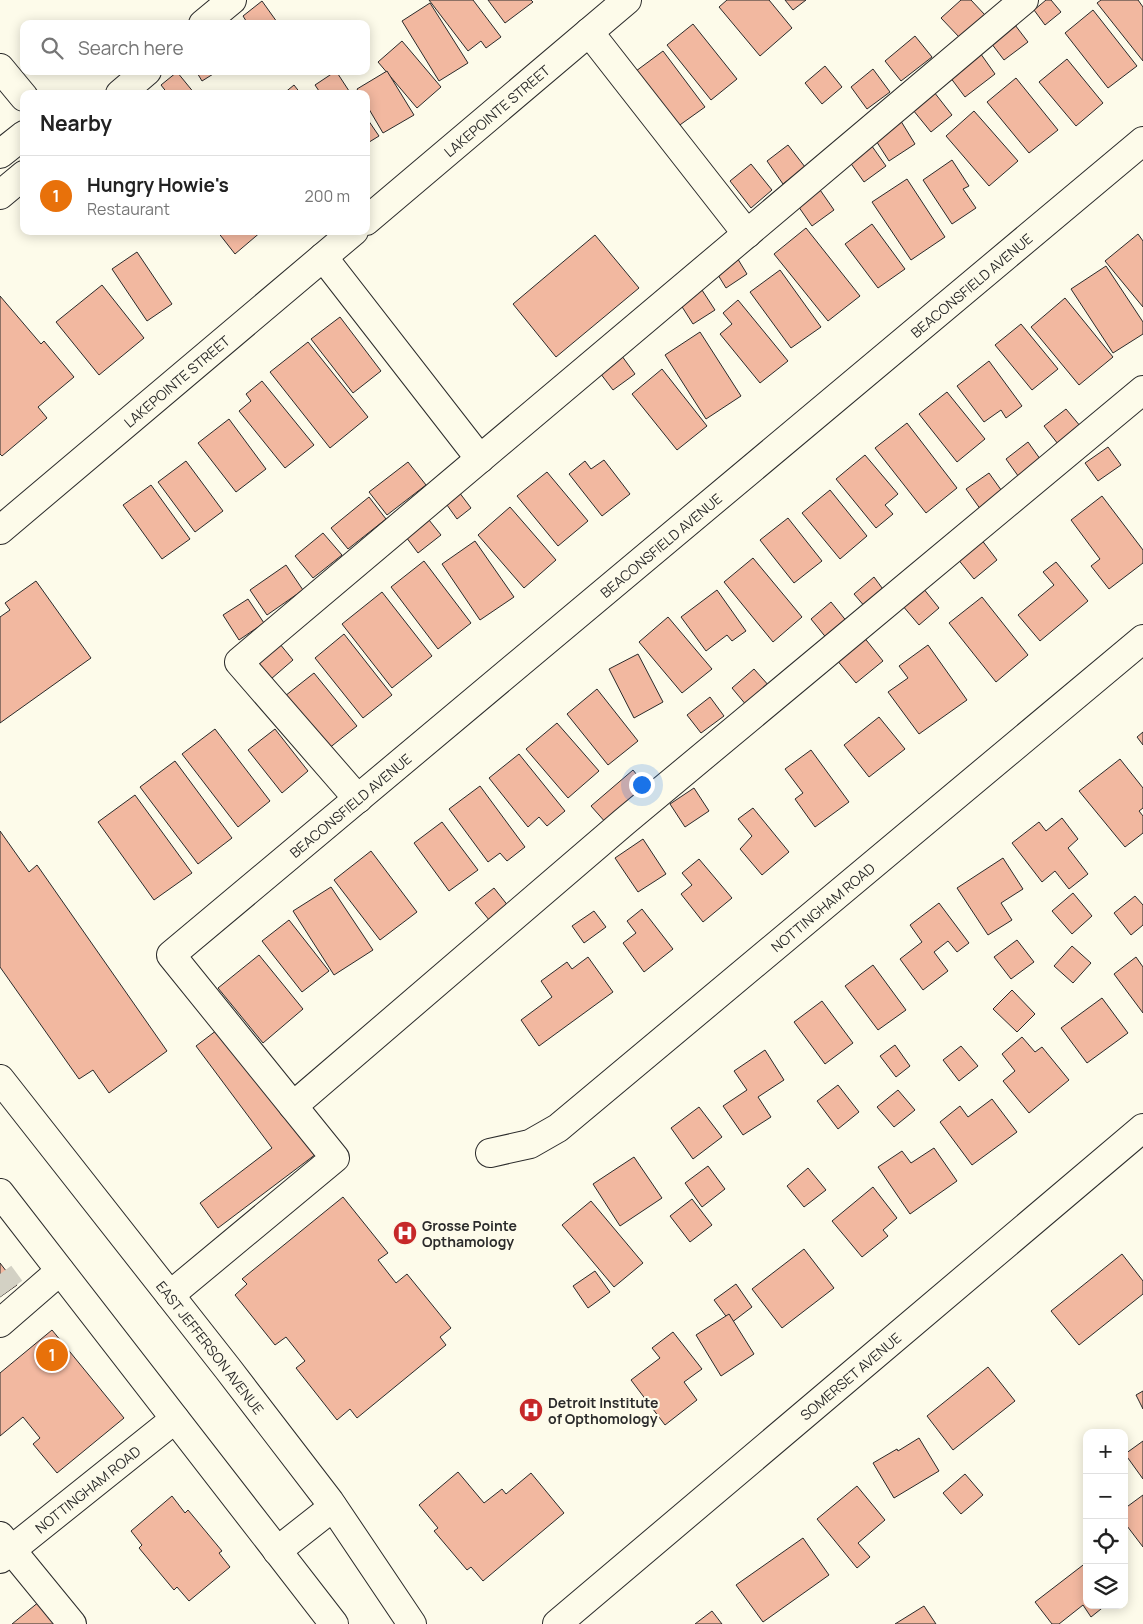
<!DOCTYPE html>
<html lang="en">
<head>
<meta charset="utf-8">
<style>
	:root { --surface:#fff; --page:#f6f6f6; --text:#222; --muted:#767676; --line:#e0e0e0; --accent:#c62828 }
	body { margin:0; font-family:Manrope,sans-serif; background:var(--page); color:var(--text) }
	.controls { position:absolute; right:15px; bottom:15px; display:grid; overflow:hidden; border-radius:10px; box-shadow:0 2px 12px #0003 }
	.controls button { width:45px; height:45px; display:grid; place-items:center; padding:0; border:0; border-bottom:1px solid var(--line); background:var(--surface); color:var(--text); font:25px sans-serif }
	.you { position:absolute; left:641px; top:784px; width:18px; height:18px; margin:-12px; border:4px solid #fff; border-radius:50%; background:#1a73e8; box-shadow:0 0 0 8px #1a73e833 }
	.badge { display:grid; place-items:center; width:32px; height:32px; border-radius:50%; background:var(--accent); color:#fff; font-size:16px; font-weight:700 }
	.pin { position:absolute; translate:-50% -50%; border:2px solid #fff; box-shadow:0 1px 5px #0006 }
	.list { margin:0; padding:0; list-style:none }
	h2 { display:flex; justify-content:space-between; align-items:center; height:65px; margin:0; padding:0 20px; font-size:21px }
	h2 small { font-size:16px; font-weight:400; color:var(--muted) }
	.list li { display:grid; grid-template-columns:32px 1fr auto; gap:15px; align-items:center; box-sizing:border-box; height:80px; padding:0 20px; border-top:1px solid var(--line) }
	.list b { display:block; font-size:19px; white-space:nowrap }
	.list p { margin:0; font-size:16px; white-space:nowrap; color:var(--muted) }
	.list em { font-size:16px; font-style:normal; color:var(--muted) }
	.icon { flex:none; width:28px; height:28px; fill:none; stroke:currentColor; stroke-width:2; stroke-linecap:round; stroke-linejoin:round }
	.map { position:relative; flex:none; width:1143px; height:1624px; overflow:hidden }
	.search { position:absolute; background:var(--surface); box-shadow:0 2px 12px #0003; left:20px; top:20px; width:350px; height:55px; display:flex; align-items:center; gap:12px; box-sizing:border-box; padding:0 18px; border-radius:10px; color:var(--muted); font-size:19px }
	.panel { position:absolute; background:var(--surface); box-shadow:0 2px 12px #0003; left:20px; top:90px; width:350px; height:145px; border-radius:10px }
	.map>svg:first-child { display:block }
</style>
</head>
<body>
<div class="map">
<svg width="1143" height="1624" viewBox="0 0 1143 1624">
	<rect width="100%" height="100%" fill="#fdfbea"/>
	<g fill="#f2b8a0" stroke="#2b2b2b">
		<path d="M429 0H473L501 37 486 48 481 41 468 51Z"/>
		<path d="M488 0H531L533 2 505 23Z"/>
		<path d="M727 0H769L792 28 760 56 719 7Z"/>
		<path d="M785 0H806L793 10Z"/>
		<path d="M961 0H971L985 15 960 38 941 18Z"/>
		<path d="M1046 0H1051L1061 12 1045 25 1034 10Z"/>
		<path d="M1101 0H1138L1143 7V61L1097 3Z"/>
		<path d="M262 1 277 22 275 24H248L243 16Z"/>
		<path d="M430 3 468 63 439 81 402 21Z"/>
		<path d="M1093 10 1137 66 1108 88 1065 33Z"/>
		<path d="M1012 21 1028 42 1004 60 988 39Z"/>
		<path d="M693 24 737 79 711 100 667 45Z"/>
		<path d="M915 36 932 57 901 81 885 61Z"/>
		<path d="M402 41 441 87 417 108 378 62Z"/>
		<path d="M978 50 995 74 965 97 947 73Z"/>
		<path d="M663 51 705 107 677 127 636 71Z"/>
		<path d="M1067 59 1103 103 1076 126 1039 82Z"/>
		<path d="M825 66 842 87 822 104 805 83Z"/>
		<path d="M873 69 890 92 867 109 851 87Z"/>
		<path d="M196 71H218L202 81Z"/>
		<path d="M336 71 351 94H321L315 85Z"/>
		<path d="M387 71 414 115 383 133 366 104V94H360L357 89Z"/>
		<path d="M177 72 195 94H168L161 85Z"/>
		<path d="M1016 78 1058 130 1029 153 987 102Z"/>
		<path d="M294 85 301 94H283Z"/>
		<path d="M934 92 952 115 931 132 913 110Z"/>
		<path d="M974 111 1018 161 989 186 946 136Z"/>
		<path d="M366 117 379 136 366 144Z"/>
		<path d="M899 118 915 144 889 161 873 136Z"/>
		<path d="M869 142 886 166 864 182 847 158Z"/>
		<path d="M788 145 805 167 783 184 767 161Z"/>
		<path d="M952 160 969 186 963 189 976 208 952 224 923 180Z"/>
		<path d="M751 164 772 190 751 208 730 181Z"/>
		<path d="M907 179 945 237 911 260 872 202Z"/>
		<path d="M818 187 834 210 812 226 796 203Z"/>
		<path d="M872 224 905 269 878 288 845 244Z"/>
		<path d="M806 228 860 296 828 321 774 254Z"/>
		<path d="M217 231H262L235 254Z"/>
		<path d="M1138 234 1143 241V307L1105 261Z"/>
		<path d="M595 235 639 288 556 357 513 304Z"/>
		<path d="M137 252 172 304 147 321 112 269Z"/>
		<path d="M736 256 747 274 726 288 715 270Z"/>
		<path d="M1106 266 1143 322V334L1113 353 1071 289Z"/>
		<path d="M780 270 821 327 791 348 750 292Z"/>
		<path d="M102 285 144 338 99 375 56 322Z"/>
		<path d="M700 287 715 310 693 324 679 302Z"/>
		<path d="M0 296 41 344 44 341 74 377 38 407 47 418 2 456 0 454Z"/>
		<path d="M1065 298 1113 357 1079 385 1031 327Z"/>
		<path d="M738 300 788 361 760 383 720 334 732 324 723 313Z"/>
		<path d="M340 317 381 371 353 393 311 339Z"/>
		<path d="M1021 324 1058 369 1032 390 995 345Z"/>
		<path d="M700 332 741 396 706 419 665 355Z"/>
		<path d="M308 342 368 417 330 448 270 372Z"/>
		<path d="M619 352 635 374 613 390 597 369Z"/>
		<path d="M989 361 1022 406 1006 418 1001 410 984 422 957 386Z"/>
		<path d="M662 369 707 426 677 450 632 394Z"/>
		<path d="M262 381 314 445 285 468 239 411 251 401 246 394Z"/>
		<path d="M947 392 985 439 957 462 919 414Z"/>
		<path d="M1066 409 1081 427 1058 444 1044 426Z"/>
		<path d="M229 419 266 469 236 492 198 443Z"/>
		<path d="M907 423 957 488 926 513 875 448Z"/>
		<path d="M1028 442 1043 463 1021 480 1006 459Z"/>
		<path d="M1108 447 1121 465 1098 481 1085 463Z"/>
		<path d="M865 455 898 494 885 505 893 514 876 528 836 479Z"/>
		<path d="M604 460 630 494 602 516 569 474 585 461 591 469Z"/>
		<path d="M186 461 223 511 195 532 158 482Z"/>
		<path d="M408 462 426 485 387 515 369 492Z"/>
		<path d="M547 472 588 521 558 546 517 496Z"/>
		<path d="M989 473 1004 494 981 510 966 489Z"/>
		<path d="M151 485 190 539 162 559 123 505Z"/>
		<path d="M456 488 471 508 457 519 442 498Z"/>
		<path d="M830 490 867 536 840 559 802 513Z"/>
		<path d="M1102 496 1143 550V563L1109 589 1091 566 1100 559 1071 520Z"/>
		<path d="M369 497 386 519 348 549 331 528Z"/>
		<path d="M510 507 556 560 524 588 478 535Z"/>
		<path d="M425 515 441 535 418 553 403 533Z"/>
		<path d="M788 518 822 561 794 583 760 540Z"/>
		<path d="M323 533 342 555 313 578 295 556Z"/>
		<path d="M981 539 997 560 974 579 957 558Z"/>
		<path d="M475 541 514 597 480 620 442 564Z"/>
		<path d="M753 558 802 617 773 642 724 582Z"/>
		<path d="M424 561 471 623 438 649 391 587Z"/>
		<path d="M1056 562 1088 601 1040 641 1018 615 1054 585 1043 572Z"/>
		<path d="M286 565 303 590 267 615 250 590Z"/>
		<path d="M874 577 885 592 866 608 854 594Z"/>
		<path d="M36 581 91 658 0 723V617L10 610 5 603Z"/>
		<path d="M923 588 939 608 919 625 902 605Z"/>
		<path d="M717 590 746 631 732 641 727 635 706 651 681 617Z"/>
		<path d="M382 592 432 656 392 688 342 624Z"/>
		<path d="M982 597 1028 655 996 682 949 623Z"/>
		<path d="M248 599 264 623 239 640 223 615Z"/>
		<path d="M831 602 848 623 828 640 811 619Z"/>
		<path d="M668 617 712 669 682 693 639 642Z"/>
		<path d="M344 634 392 695 363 718 315 658Z"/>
		<path d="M863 636 883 661 856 683 836 659Z"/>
		<path d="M275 638 293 660 271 679 253 657Z"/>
		<path d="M928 645 967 700 919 734 888 692 908 678 899 666Z"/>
		<path d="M638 654 663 702 634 718 609 669Z"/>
		<path d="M754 669 770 687 747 706 732 688Z"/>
		<path d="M314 673 357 726 328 749 285 696Z"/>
		<path d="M597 689 638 741 608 765 567 714Z"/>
		<path d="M710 697 724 716 701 733 687 715Z"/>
		<path d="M879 717 905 749 869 777 844 745Z"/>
		<path d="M557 723 599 771 568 798 526 749Z"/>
		<path d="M215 729 270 801 238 827 182 754Z"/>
		<path d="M275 729 308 771 282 793 248 750Z"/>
		<path d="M1143 732V745L1137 737Z"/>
		<path d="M811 750 849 802 815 827 795 799 803 793 785 769Z"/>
		<path d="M519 754 565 811 547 826 539 817 528 827 489 778Z"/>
		<path d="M1120 759 1143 788V808L1139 811 1143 816V833L1125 847 1079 791Z"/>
		<path d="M175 761 232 838 198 864 140 787Z"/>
		<path d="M633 770 648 789 607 824 591 806Z"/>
		<path d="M480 786 525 847 507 861 500 853 488 862 449 809Z"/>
		<path d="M694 788 709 811 685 827 670 804Z"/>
		<path d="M135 795 192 873 154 900 98 822Z"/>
		<path d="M753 808 789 852 762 875 740 849 752 836 738 819Z"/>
		<path d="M1062 818 1078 839 1068 848 1088 874 1069 889 1055 871 1042 882 1012 843 1039 822 1046 831Z"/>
		<path d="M442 822 478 870 449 891 414 843Z"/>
		<path d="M0 831 29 872 37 865 167 1051 109 1093 93 1070 79 1079 0 967Z"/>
		<path d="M643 839 666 874 638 892 615 858Z"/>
		<path d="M371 851 417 912 380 940 334 880Z"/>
		<path d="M1003 858 1023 889 1001 903 1012 920 988 935 957 888Z"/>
		<path d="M699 859 732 898 703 922 681 894 692 885 682 873Z"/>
		<path d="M331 887 373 950 334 975 293 911Z"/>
		<path d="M494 888 509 907 490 921 475 903Z"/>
		<path d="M1073 893 1092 916 1072 934 1052 911Z"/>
		<path d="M1135 896 1143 905V925L1131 935 1114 913Z"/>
		<path d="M939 903 969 943 957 952 948 941 934 952 948 971 923 990 900 959 922 942 910 925Z"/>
		<path d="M642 909 673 949 644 972 623 943 636 933 627 921Z"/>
		<path d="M594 911 606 927 584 943 572 926Z"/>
		<path d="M289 920 329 971 302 992 262 941Z"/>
		<path d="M1017 940 1034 962 1011 979 994 957Z"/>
		<path d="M1072 946 1091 963 1073 983 1054 966Z"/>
		<path d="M259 955 303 1009 263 1043 218 988Z"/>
		<path d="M588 957 613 992 539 1046 521 1020 552 997 541 981 567 962 572 969Z"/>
		<path d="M1136 957 1143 967V1013L1114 974Z"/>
		<path d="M873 965 906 1010 878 1030 845 986Z"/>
		<path d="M1012 990 1035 1014 1017 1032 993 1009Z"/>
		<path d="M1102 998 1128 1033 1087 1063 1061 1028Z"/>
		<path d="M822 1001 853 1043 825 1064 794 1022Z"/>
		<path d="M221 1027 316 1154 218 1228 200 1203 272 1148 196 1046Z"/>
		<path d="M1022 1037 1035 1052 1042 1047 1069 1080 1029 1113 1003 1081 1015 1071 1002 1054Z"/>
		<path d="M895 1045 910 1066 896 1077 880 1056Z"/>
		<path d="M961 1046 978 1066 959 1081 943 1060Z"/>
		<path d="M765 1050 784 1080 758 1097 771 1117 743 1135 723 1106 747 1090 734 1071Z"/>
		<path d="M838 1085 859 1112 838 1129 817 1101Z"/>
		<path d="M898 1090 915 1110 894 1127 877 1107Z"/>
		<path d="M992 1099 1017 1132 972 1165 940 1122 960 1106 968 1117Z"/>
		<path d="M699 1107 722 1137 693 1159 671 1128Z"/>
		<path d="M934 1148 957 1181 910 1214 878 1167 902 1151 911 1163Z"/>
		<path d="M634 1157 662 1198 620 1226 593 1184Z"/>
		<path d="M708 1166 725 1189 702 1207 685 1183Z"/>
		<path d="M808 1168 826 1190 804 1207 787 1186Z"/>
		<path d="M873 1187 897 1218 883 1230 888 1236 862 1257 832 1221Z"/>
		<path d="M343 1197 388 1253 378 1260 396 1283 407 1274 451 1328 440 1337 446 1345 357 1418 350 1409 337 1420 296 1368 305 1361 286 1337 275 1345 235 1295 247 1284 242 1279Z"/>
		<path d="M692 1199 712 1225 690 1242 670 1216Z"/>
		<path d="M591 1201 643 1263 614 1287 562 1225Z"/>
		<path d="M804 1249 834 1288 782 1328 752 1289Z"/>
		<path d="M1122 1254 1143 1281V1294L1079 1345 1051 1311Z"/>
		<path d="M0 1263 17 1285 0 1297Z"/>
		<path d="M595 1271 610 1292 588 1308 573 1286Z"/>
		<path d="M736 1284 752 1307 731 1323 714 1300Z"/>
		<path d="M729 1314 754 1354 721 1376 696 1335Z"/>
		<path d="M52 1330 124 1418 57 1473 33 1444 40 1438 23 1417 0 1436V1373Z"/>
		<path d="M673 1332 702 1369 684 1382 697 1400 665 1425 631 1380 660 1358 652 1348Z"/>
		<path d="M988 1367 1015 1401 953 1450 927 1416Z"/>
		<path d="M1143 1391V1409L1136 1395Z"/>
		<path d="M919 1438 939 1471 894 1498 873 1463 897 1449 898 1451Z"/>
		<path d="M1143 1441V1479L1125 1454Z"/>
		<path d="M458 1472 484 1503 502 1489 506 1494 531 1473 564 1513 483 1581 471 1567 467 1570 434 1531 438 1528 419 1505Z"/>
		<path d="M965 1474 983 1495 961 1514 943 1493Z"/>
		<path d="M857 1486 885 1520 858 1543 870 1557 857 1568 817 1519Z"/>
		<path d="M1143 1495V1547L1124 1522V1509Z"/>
		<path d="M172 1496 185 1513 188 1510 222 1551 219 1553 230 1567 189 1601 177 1587 174 1590 139 1548 142 1545 131 1531Z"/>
		<path d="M803 1538 829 1575 763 1622 736 1585Z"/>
		<path d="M1087 1562V1605H1106L1091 1617 1083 1605 1059 1624H1052L1035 1602Z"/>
		<path d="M40 1601 59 1624H12Z"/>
		<path d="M924 1606 936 1624H895Z"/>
		<path d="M712 1611 722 1624H695Z"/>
	</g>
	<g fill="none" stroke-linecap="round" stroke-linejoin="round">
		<path stroke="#d3d1c4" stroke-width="28" stroke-dasharray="28 14" stroke-linecap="butt" d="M0 1274 11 1289"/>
		<g stroke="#2b2b2b" stroke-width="30">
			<g id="minor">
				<path d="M203 24 232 0"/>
				<path d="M589 32 747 234"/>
				<path d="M0 68 24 97"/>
				<path d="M120 94 147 71"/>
				<path d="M0 154 24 135"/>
				<path d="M0 195 24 175"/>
				<path id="s1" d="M366 221 627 0"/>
				<path d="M323 257 480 459"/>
				<path id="s2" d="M0 530 354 231"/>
				<path d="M358 799 239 662 1024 0"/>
				<path d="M293 1106 624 822 1143 390"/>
				<path id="s3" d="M490 1153 530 1144 558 1128 1143 639"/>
				<path id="s4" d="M170 1295 335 1158 171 955 1143 141"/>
				<path d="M0 1323 60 1271"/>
				<path d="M0 1536 72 1624"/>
				<path id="s5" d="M0 1559 175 1419"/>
				<path id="s6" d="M557 1624 1143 1128"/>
			</g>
		</g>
		<g stroke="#2b2b2b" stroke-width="30">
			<g id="major">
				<path id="s7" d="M0 1079 228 1369 330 1502 412 1624"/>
				<path d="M0 1193 334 1624"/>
				<path d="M277 1551 333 1507"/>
			</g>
		</g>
		<use href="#minor" stroke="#fdfbea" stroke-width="28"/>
		<use href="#major" stroke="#fdfbea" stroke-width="28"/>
	</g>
	<defs>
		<g id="hospital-disc" transform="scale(1.25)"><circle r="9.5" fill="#c62828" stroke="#fdfbea"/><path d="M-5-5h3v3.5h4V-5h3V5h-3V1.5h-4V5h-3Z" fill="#fff"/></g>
	</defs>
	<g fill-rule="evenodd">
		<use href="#hospital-disc" x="405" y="1233"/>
		<use href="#hospital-disc" x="531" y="1410"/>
	</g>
	<g text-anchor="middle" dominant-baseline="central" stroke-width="4" stroke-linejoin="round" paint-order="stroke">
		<g font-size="14" fill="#2b2b2b" stroke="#fdfbea">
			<text stroke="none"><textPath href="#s1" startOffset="171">LAKEPOINTE STREET</textPath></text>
			<text stroke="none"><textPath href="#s4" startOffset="1519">BEACONSFIELD AVENUE</textPath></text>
			<text stroke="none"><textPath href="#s2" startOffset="231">LAKEPOINTE STREET</textPath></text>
			<text stroke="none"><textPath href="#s4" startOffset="1114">BEACONSFIELD AVENUE</textPath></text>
			<text stroke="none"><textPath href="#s4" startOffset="709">BEACONSFIELD AVENUE</textPath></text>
			<text stroke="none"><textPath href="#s3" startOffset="418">NOTTINGHAM ROAD</textPath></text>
			<text stroke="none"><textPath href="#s7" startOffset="341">EAST JEFFERSON AVENUE</textPath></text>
			<text stroke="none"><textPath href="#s6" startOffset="384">SOMERSET AVENUE</textPath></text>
			<text stroke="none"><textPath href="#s5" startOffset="112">NOTTINGHAM ROAD</textPath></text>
		</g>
		<g font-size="14" font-weight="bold" fill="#2b2b2b" stroke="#fdfbea" text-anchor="start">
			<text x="422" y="1225">Grosse Pointe<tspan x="422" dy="16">Opthamology</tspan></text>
			<text x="548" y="1402">Detroit Institute<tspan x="548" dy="16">of Opthomology</tspan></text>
		</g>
	</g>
</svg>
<div class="controls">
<button>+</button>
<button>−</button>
<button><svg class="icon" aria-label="locate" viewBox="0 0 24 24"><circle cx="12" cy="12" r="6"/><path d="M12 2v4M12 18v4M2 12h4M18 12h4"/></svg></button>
<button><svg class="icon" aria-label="layers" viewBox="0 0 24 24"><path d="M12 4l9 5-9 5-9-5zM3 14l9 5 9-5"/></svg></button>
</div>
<div class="you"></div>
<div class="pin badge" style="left:52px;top:1355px;background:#e8710a">1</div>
<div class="search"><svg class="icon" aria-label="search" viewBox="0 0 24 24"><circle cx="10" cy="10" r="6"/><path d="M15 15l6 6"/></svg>Search here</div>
<section class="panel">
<h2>Nearby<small></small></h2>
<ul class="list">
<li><span class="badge" style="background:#e8710a">1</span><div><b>Hungry Howie's</b><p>Restaurant</p></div><em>200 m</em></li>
</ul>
</section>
</div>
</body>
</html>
